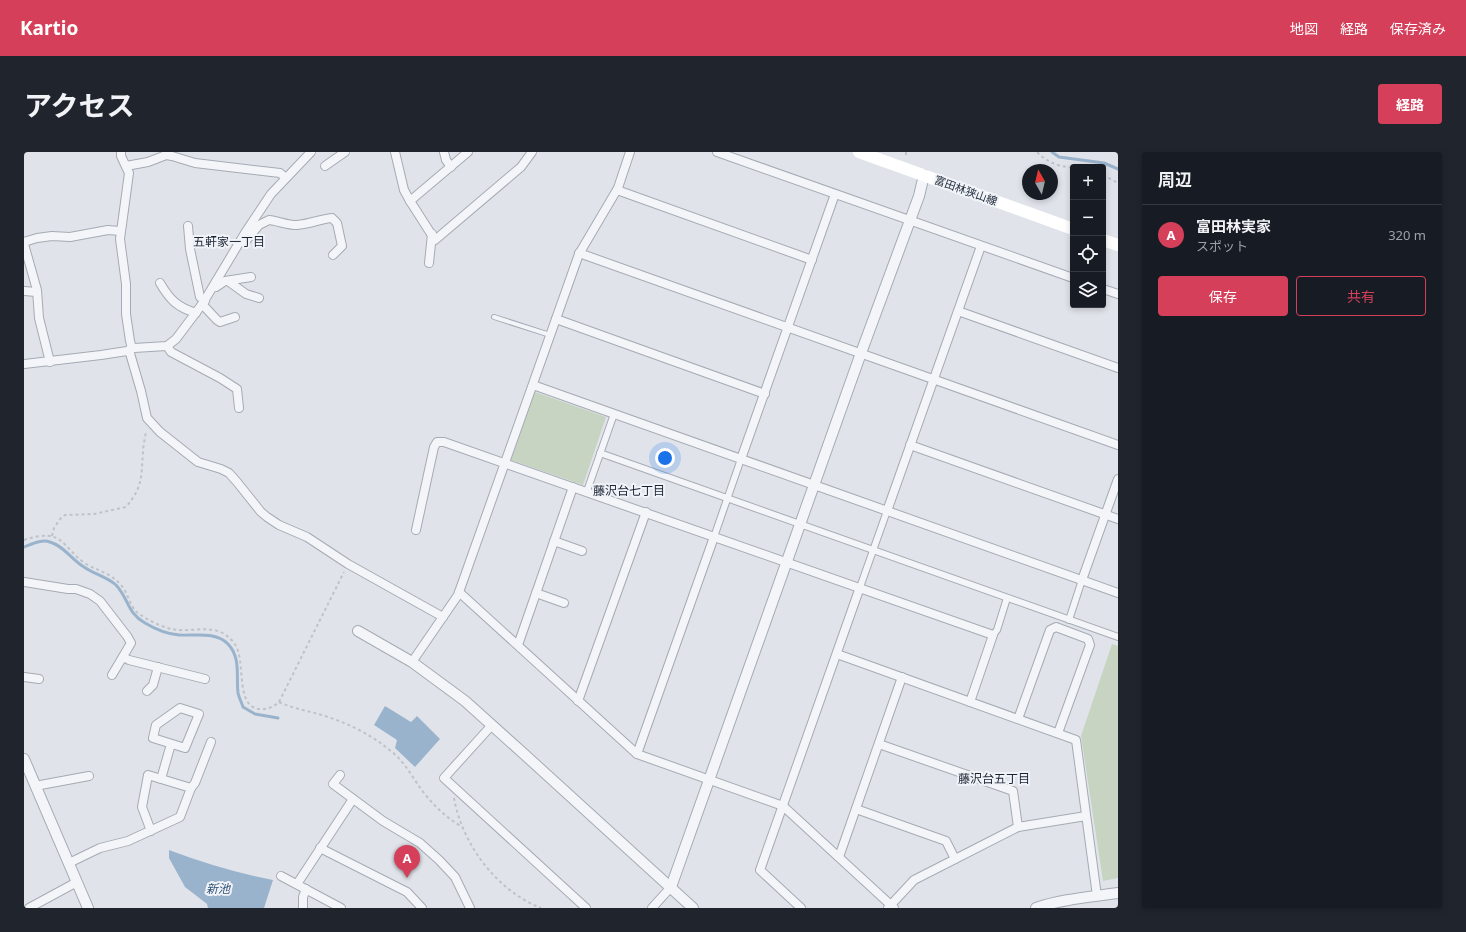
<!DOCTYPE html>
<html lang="ja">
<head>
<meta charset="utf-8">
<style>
	:root { --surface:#171b24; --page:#20242c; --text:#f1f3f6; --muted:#9ea1a6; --line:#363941; --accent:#d53f5a }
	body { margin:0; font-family:"Noto Sans","Noto Sans JP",sans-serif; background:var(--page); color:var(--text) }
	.controls { position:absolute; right:12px; top:12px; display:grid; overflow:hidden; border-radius:4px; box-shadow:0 2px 6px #0003 }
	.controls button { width:36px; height:36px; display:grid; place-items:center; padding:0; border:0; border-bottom:1px solid var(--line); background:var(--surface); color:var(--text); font:20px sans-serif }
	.compass { position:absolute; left:998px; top:12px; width:36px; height:36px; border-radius:50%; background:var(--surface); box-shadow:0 2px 6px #0003; rotate:352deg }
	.you { position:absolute; left:641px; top:306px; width:14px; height:14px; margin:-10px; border:3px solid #fff; border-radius:50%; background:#1a73e8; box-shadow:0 0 0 6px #1a73e833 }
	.badge { display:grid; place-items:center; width:26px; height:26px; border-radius:50%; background:var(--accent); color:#fff; font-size:13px; font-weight:700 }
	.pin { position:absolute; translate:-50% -33px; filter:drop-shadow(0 1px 2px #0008) }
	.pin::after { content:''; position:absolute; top:21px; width:14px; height:12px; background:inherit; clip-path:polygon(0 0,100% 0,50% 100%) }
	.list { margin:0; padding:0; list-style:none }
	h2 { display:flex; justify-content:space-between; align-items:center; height:52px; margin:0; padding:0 16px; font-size:17px }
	h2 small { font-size:13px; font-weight:400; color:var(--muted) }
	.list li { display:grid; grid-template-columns:26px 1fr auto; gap:12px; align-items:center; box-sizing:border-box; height:60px; padding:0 16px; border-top:1px solid var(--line) }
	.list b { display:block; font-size:15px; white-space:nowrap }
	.list p { margin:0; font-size:13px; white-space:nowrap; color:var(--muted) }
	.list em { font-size:13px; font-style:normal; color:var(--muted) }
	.actions { display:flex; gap:8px; padding:12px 16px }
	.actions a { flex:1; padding:9px 0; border:1px solid var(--accent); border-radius:4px; text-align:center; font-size:14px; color:var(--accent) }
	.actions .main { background:var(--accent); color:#fff }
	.icon { flex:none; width:22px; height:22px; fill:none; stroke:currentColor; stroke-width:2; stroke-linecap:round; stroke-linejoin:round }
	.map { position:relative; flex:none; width:1094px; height:756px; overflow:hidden; border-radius:4px }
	header { display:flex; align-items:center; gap:24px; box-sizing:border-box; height:56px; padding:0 20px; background:var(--accent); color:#fff }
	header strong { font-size:19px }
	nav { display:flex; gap:22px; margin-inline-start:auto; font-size:14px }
	.intro { display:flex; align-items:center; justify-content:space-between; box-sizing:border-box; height:96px; padding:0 24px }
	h1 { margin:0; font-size:28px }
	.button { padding:10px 18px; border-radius:4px; background:var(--accent); color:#fff; font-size:14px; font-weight:700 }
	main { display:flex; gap:24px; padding:0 24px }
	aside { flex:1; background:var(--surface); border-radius:4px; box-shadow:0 2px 6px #0003 }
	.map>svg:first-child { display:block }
</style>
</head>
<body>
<header>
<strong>Kartio</strong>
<nav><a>地図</a><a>経路</a><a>保存済み</a></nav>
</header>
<div class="intro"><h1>アクセス</h1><a class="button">経路</a></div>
<main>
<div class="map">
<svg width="1094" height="756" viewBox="0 0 1094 756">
	<rect width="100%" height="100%" fill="#e0e4ea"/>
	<g fill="#c6d4c1">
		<path d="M511 240 582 265 559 333 487 308Z"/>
		<path d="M1088 492 1094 494V726L1079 729 1057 584Z"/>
	</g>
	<g fill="#9ab3cc">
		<path d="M361 554 387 570 393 564 416 587 391 615 371 596 373 588 350 573Z"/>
		<path d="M145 698C179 711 213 721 249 728L240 756H184L183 752 161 735 145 706Z"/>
	</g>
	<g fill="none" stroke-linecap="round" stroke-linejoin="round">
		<g stroke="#9ab3cc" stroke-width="3">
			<path d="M1028 0 1035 5 1080 11 1094 17"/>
			<path d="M0 395C8 392 18 387 26 390 40 394 48 408 60 415 70 422 83 425 92 433 105 447 103 461 121 471 131 477 142 482 155 483 170 484 192 479 204 492 217 506 212 523 214 541 215 546 218 551 219 555L231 562 254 566"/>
		</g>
		<g stroke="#a5abb4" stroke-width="6">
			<path id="service" d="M470 165 526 183"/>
		</g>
		<g stroke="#a5abb4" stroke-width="8">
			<g id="pedestrian">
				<path d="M576 301 1094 485"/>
				<path d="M563 339 590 262"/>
				<path d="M690 385 717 307"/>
				<path d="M835 438 863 359"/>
				<path d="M1045 468 1058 428"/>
				<path d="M969 483 973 478 983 446"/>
			</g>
		</g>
		<g stroke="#a5abb4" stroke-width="10">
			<g id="minor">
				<path d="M97 0V4L105 21 96 87 102 132V162L106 189 108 196"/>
				<path d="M371 0 380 38 386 49 444 0"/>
				<path d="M420 0 422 8 427 15"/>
				<path d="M693 0 1049 126"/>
				<path d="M102 14 124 10 142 3 148 4 171 11 256 21 262 26"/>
				<path d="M301 14 321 0"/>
				<path d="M593 38 788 108"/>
				<path d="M386 49 411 88 497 15 508 0"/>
				<path d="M164 74 166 97 176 145 181 149"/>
				<path d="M0 90 13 86 28 84 46 85 84 78 96 79"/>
				<path d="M220 91 235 73 245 68C254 69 263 73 273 73 286 72 296 67 308 66L313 71 318 94 309 103"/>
				<path d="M0 92 13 138 15 166 26 210"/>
				<path d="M555 101 1094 293"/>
				<path d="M405 111 408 82"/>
				<path d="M204 129 222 142 235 146"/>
				<path d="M136 131C146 148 153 155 172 161"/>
				<path d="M192 135 201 129 227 125"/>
				<path d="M1079 137 1094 142"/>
				<path d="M0 139 12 140"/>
				<path d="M178 152 193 168 196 170 211 165"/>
				<path d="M934 159 1094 216"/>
				<path d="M532 167 741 242"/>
				<path d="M143 194 147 200 196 226 213 237 215 256"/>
				<path d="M105 198 117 239 123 266 136 280 174 310 197 317 205 321 213 330 237 360 243 365 255 373 283 385 324 412 419 465"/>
				<path d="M0 212 77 203 103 199 110 196 143 194 152 187 179 151 221 81 247 42 287 0"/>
				<path d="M509 233 1094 441"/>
				<path d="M886 293 1094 367"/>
				<path d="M717 307 811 42"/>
				<path d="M863 359 957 94"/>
				<path d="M392 378 410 295 413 290H420C603 353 785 420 969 483L946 550"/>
				<path d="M530 389 558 399"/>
				<path d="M1058 428 1094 327"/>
				<path d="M0 430 44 437H52L66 442 76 449 103 484 107 491 88 523"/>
				<path d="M435 440 613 602 759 654 870 756"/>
				<path d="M512 441 540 451"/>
				<path d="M494 493 549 335"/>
				<path d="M813 502 1052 588 1073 744"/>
				<path d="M99 505 105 508 181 527"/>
				<path d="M388 510 434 443 555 102 594 36 606 0"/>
				<path d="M0 525 15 527"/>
				<path d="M123 539 129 533 134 515"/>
				<path d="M554 549 622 360"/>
				<path d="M156 556 175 562 161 596 129 586 132 573Z"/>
				<path d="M994 567 1026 478 1032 475 1064 487 1066 493 1034 581"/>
				<path d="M468 573 420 626 562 756"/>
				<path d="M855 592 989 639 994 675"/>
				<path d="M613 602 690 385"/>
				<path d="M316 623 309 632 359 669 396 691 415 708 431 725 446 756"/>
				<path d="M137 627 147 592"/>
				<path d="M11 634 65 624"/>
				<path d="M167 636 171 631 187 590"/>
				<path d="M832 657 922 689 931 707"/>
				<path d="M296 696 383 740 398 756"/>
				<path d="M815 705 878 525"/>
				<path d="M45 711 76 696 104 689 156 665 167 636 124 623 118 655 127 679"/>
				<path d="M257 724 317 756"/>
				<path d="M273 732 329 647"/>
				<path d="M5 756 53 730"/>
				<path d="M279 756V745L282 737"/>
				<path d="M628 756 647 735"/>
				<path d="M777 756 736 718 835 438"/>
				<path d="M864 756 890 728 994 675 1062 664"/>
			</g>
		</g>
		<g stroke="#a5abb4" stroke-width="12">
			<g id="tertiary">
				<path d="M334 479 388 510 441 549 500 602 669 756"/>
				<path d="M0 607 64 756"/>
				<path d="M647 735 837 201 895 44 900 23"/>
				<path d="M1012 756C1038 747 1067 745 1094 741"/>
			</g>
		</g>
		<g stroke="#bec2c9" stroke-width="2" stroke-dasharray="3 3" stroke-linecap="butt">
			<path d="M882 0V5"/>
			<path d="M1013 0C1024 11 1034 14 1049 16"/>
			<path d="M1079 23 1094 31"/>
			<path d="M28 384 30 376 36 367 41 363 70 362 102 355C119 335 117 325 119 301 119 294 121 286 122 279"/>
			<path d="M0 388C40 375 36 394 62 412 74 419 85 420 96 432 105 441 105 455 115 462 124 468 137 475 148 477 168 482 193 468 210 491 223 507 210 554 235 557 243 558 249 555 255 550L320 420"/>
			<path d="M255 550C270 557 286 559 301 564 326 572 348 583 368 600 382 611 389 627 400 641 411 655 423 666 438 675"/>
			<path d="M430 646C438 692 473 739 517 756"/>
		</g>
		<use href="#service" stroke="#f3f5f8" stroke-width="4"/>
		<use href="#pedestrian" stroke="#f3f5f8" stroke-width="6"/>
		<use href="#minor" stroke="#f3f5f8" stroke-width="8"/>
		<use href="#tertiary" stroke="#f3f5f8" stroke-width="10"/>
		<g stroke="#fff" stroke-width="12">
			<path d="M835 0 1049 77"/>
			<path d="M1079 88 1094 93"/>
		</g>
	</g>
	<g text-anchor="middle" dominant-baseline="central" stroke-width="4" stroke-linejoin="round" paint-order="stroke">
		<g font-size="11" fill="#283242" stroke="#f0f3f7">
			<text transform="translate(942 38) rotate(20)">富田林狭山線</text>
		</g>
		<g font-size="12" fill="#1a2333" stroke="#f0f3f7">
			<text x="205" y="89">五軒家一丁目</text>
			<text x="605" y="338">藤沢台七丁目</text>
			<text x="970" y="626">藤沢台五丁目</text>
		</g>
		<g font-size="12" font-style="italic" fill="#305278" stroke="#f0f3f7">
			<text x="194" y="736">新池</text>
		</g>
	</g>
</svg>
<div class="controls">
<button>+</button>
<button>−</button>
<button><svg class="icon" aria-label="locate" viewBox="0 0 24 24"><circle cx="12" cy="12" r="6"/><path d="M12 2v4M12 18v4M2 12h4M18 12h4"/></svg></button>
<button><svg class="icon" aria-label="layers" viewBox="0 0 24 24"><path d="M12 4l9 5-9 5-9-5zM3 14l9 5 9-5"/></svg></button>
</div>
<svg class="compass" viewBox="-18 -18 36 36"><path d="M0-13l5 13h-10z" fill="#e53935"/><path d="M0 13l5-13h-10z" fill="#9ea1a6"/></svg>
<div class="you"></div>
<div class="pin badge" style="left:383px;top:726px">A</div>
</div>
<aside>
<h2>周辺<small></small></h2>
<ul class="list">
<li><span class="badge">A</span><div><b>富田林実家</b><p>スポット</p></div><em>320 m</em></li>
</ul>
<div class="actions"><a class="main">保存</a><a>共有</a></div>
</aside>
</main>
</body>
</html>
